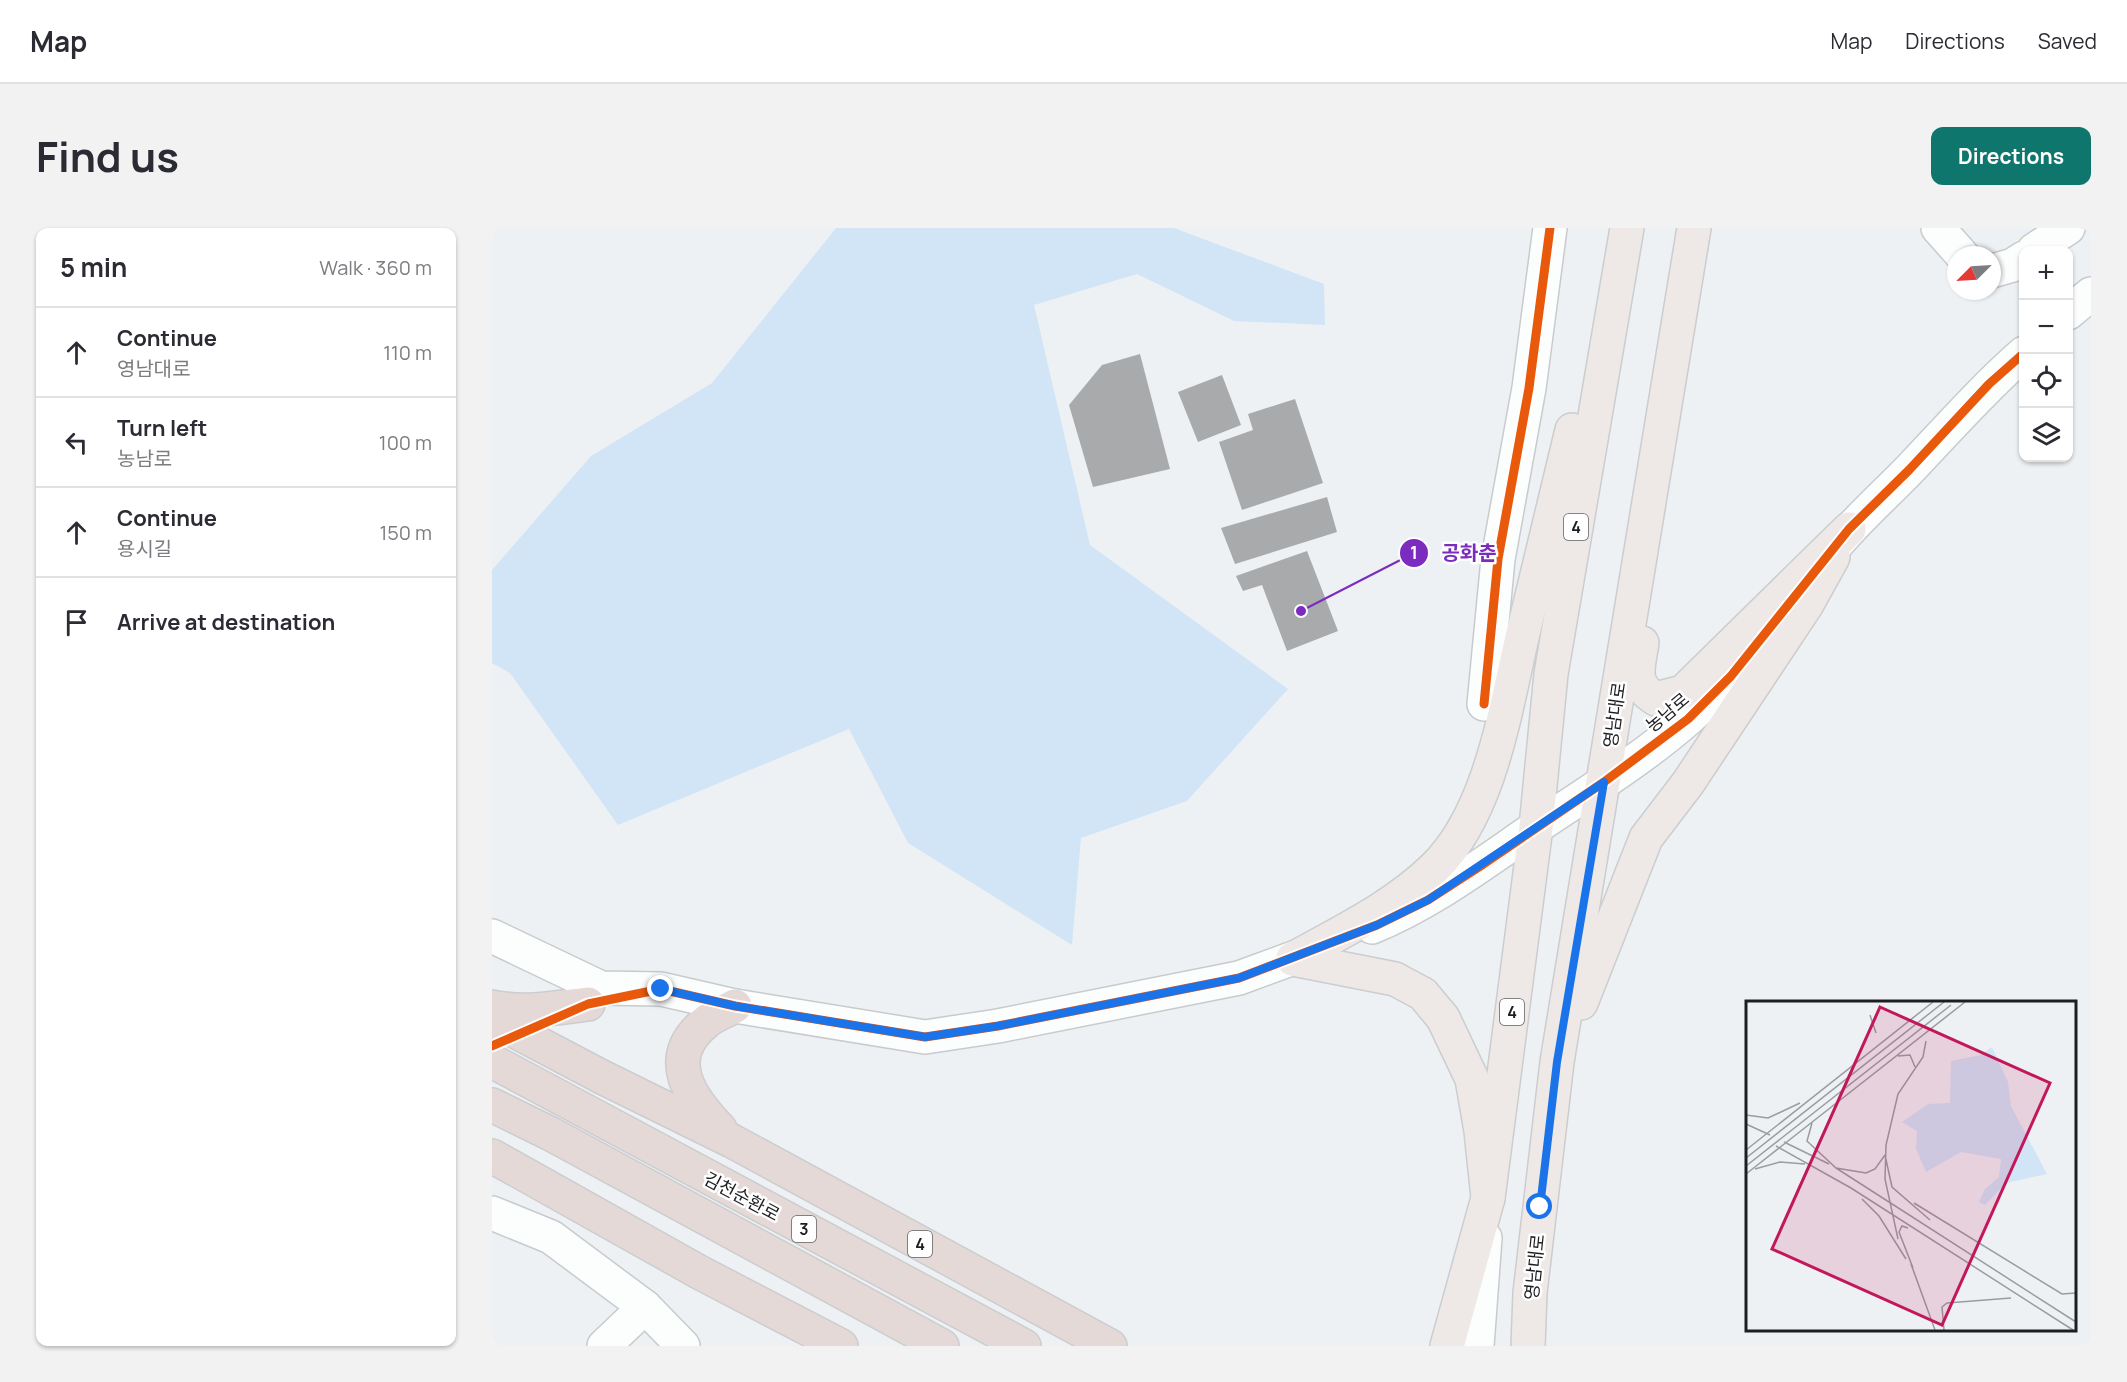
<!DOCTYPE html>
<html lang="en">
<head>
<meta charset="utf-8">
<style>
	:root { --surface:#fff; --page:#f2f2f3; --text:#2b2b33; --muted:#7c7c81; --line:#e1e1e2; --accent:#0f766e }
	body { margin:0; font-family:Manrope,"Noto Sans KR",sans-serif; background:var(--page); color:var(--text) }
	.controls { position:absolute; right:18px; top:18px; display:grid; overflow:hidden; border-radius:12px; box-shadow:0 2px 4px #0004 }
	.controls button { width:54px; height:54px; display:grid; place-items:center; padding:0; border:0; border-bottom:2px solid var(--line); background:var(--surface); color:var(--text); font:30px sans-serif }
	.compass { position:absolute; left:1455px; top:18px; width:54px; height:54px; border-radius:50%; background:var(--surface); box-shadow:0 2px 4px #0004; rotate:246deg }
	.stop { position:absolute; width:18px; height:18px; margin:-14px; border:4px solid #1a73e8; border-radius:50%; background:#fff }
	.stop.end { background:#1a73e8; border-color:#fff; box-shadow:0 2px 6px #0008 }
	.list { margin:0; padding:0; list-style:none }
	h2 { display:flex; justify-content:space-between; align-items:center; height:78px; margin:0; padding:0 24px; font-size:26px }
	h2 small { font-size:20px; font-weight:400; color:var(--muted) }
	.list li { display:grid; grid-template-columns:39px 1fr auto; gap:18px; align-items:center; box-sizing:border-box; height:90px; padding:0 24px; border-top:2px solid var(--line) }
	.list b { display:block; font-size:22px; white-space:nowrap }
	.list p { margin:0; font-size:20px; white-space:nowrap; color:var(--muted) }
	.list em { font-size:20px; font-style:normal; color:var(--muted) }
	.icon { flex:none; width:33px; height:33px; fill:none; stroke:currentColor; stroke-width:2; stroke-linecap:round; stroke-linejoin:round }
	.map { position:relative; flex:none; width:1599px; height:1118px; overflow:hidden; border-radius:12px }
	header { display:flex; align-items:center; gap:36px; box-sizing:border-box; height:84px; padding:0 30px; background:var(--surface); border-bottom:2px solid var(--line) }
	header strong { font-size:28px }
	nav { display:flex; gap:33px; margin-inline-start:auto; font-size:21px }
	.intro { display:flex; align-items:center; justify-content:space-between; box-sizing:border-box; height:144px; padding:0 36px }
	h1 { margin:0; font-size:42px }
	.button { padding:15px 27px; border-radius:12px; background:var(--accent); color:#fff; font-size:21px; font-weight:700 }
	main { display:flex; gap:36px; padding:0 36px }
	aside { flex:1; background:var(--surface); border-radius:12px; box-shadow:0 2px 4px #0004 }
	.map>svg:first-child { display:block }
</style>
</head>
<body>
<header>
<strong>Map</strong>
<nav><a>Map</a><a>Directions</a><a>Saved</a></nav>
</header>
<div class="intro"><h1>Find us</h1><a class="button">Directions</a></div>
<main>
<aside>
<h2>5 min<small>Walk · 360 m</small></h2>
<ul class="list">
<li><svg class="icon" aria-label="ahead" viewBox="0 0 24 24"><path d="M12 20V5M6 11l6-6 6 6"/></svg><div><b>Continue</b><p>영남대로</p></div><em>110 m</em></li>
<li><svg class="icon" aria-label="left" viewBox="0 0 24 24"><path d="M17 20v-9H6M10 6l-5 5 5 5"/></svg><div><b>Turn left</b><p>농남로</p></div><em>100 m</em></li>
<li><svg class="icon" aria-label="ahead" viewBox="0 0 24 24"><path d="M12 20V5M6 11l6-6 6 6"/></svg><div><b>Continue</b><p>용시길</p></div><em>150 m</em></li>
<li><svg class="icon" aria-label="arrive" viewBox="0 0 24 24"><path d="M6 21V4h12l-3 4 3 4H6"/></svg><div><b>Arrive at destination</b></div></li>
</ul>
</aside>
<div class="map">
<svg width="1599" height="1118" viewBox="0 0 1599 1118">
	<rect width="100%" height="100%" fill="#eef1f4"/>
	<path fill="#d1e5f7" d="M344 0H682L832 56 833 97 742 93 645 46 542 77 598 317 796 461 695 573 589 610 580 717 416 615 357 501 126 597 18 445 0 435V342L99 228 220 155Z"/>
	<g fill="#a8aaac">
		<path d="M648 126 678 241 601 259 577 177 610 137Z"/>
		<path d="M730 147 749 197 706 214 686 164Z"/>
		<path d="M803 171 831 255 750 282 727 214 761 202 756 186Z"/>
		<path d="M835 269 845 304 743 336 729 300Z"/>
		<path d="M815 323 846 403 795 423 770 357 751 363 744 348Z"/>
	</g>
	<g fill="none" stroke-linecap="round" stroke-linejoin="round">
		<g stroke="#c8cbce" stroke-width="36">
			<g id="minor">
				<path d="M1446 0 1470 27"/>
				<path d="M1542 22 1576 0"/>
				<path d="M1500 43 1521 37 1532 30"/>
				<path d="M1576 85 1599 66"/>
				<path d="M1339 323C1363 293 1392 268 1419 240 1456 201 1491 161 1532 125"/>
				<path d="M992 476 1006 331 1037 160 1058 0"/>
				<path d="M880 699C939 675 990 636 1043 600 1095 565 1149 532 1196 491 1234 457 1264 417 1295 378"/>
				<path d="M0 708 109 760 169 761 243 778 433 809 506 798 747 750 826 721"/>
				<path d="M0 985 59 1009 153 1079 191 1118"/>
				<path d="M112 1118 153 1079"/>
				<path d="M985 1118 993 1010"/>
			</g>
		</g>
		<g stroke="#cbcdcf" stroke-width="36">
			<g id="major">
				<path d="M1150 415C1146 441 1139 456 1164 471L1191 464 1357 301"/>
				<path d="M801 731C849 704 902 679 942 640 1000 584 1014 476 1032 401 1048 334 1064 268 1080 202"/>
				<path d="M801 731 903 751 931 766 951 790 980 851 989 903 996 970 955 1118"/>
				<path d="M1089 775 1154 610 1196 555 1315 376 1341 329"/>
				<path d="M996 970 1044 599 1059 446 1135 0"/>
				<path d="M1036 1118 1038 1065 1065 834 1202 0"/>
			</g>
		</g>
		<g stroke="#cbcdcf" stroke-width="36">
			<g id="highway">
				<path d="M0 779C32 786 64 780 96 776"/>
				<path d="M0 791 110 849 240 913 618 1118"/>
				<path d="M0 833 532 1118"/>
				<path d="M0 877 59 906 450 1118"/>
				<path d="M228 901C197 869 170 830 214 794 222 787 234 783 243 778"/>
				<path d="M0 928 207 1044 349 1118"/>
			</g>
		</g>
		<use href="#minor" stroke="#fcfdfd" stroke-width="33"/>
		<use href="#major" stroke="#eee8e6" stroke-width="33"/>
		<use href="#highway" stroke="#e5d9d7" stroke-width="33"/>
		<g stroke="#fefefe" stroke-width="13">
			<g id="cycleway">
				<path d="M992 476 1006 331 1037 160 1058 0"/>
				<path d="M0 818 96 776 169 761 243 778 433 809 506 798 747 750 885 697 936 672 987 639 1112 554 1196 491 1239 448 1357 301 1417 242 1497 156 1532 125"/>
			</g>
		</g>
		<use href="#cycleway" stroke="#e8590c" stroke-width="9"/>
	</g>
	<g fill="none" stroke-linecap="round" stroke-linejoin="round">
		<path stroke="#1a73e8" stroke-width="8" d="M169 761 243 778 433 809 506 798 747 750 885 697 936 672 1112 554 1065 834 1048 979"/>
	</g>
	<g text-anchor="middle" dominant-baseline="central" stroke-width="5" stroke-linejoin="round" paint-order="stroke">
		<g fill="#fefefe" stroke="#606163" stroke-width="1.5">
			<rect x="1072" y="286" width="24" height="26" rx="4.5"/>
			<rect x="1008" y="771" width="24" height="26" rx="4.5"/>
			<rect x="300" y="988" width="24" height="26" rx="4.5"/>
			<rect x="416" y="1003" width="24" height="26" rx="4.5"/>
		</g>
		<g font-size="16" font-weight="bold" fill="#1c1e21">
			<text x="1084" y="299">4</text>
			<text x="1020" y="784">4</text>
			<text x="312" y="1001">3</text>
			<text x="428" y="1016">4</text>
		</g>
		<g font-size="18" fill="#1c1e21" stroke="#fefefe">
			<text transform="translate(1175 484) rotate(-40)">농남로</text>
			<text transform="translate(1122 487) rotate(-82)">영남대로</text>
			<text transform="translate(250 968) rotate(28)">김천순환로</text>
			<text transform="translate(1042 1039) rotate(-84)">영남대로</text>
		</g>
	</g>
	<g transform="translate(1254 773)">
		<rect width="330" height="330" fill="#eef1f4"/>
		<path d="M246 46 262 81 265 105 301 173 260 182 239 204 233 201 239 188 253 176 255 158 215 151 180 171 170 148 171 130 156 121 182 103 204 102 205 60 235 54Z" fill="#d1e5f7"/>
		<path fill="none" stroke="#9a9da0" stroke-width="1.5" d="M124 14 130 32M152 55 164 54 169 66M0 114 22 117 54 102M66 122 61 140 90 167 120 172 129 168 139 154M0 123 24 134M38 141 83 163M30 145 105 187 327 329M0 149 187 1M139 154 146 186 184 219M0 157 198 1M0 165 205 4M90 167 330 321M9 168 34 161 59 163M0 173 219 1M116 198 133 215 160 258M168 202 316 293 330 292M162 227 156 225 153 231 167 267M152 238 139 178 140 144 152 93 177 56 180 40M165 263 189 329M198 329 196 306 201 302 265 297"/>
		<path fill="#c2185b" fill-opacity="0.15" stroke="#c2185b" stroke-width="3" d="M134 6 304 82 196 324 26 248Z"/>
		<rect width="330" height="330" fill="none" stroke="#1c1e21" stroke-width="3"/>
	</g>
	<path fill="none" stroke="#7b2cbf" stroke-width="2" d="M809 383L922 325"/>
	<g fill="#7b2cbf" stroke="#fefefe" stroke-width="2">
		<circle cx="809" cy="383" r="6"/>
		<circle cx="922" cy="325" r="15"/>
	</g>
	<g font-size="18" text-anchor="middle" font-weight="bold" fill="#fff">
		<text x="922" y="331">1</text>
	</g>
	<g font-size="20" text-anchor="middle" font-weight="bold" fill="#7b2cbf" stroke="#fefefe" stroke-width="5" stroke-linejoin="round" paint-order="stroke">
		<text x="977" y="332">공화춘</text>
	</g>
</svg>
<div class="controls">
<button>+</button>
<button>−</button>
<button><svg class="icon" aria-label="locate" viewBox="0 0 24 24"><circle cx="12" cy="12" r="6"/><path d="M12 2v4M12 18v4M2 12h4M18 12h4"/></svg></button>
<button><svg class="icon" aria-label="layers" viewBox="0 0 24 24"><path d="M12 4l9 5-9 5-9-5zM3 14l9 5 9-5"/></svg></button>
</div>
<svg class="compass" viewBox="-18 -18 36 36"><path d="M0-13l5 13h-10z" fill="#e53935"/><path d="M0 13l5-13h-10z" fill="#7c7c81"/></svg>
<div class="stop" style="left:1048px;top:979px"></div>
<div class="stop end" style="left:169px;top:761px"></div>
</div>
</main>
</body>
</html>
